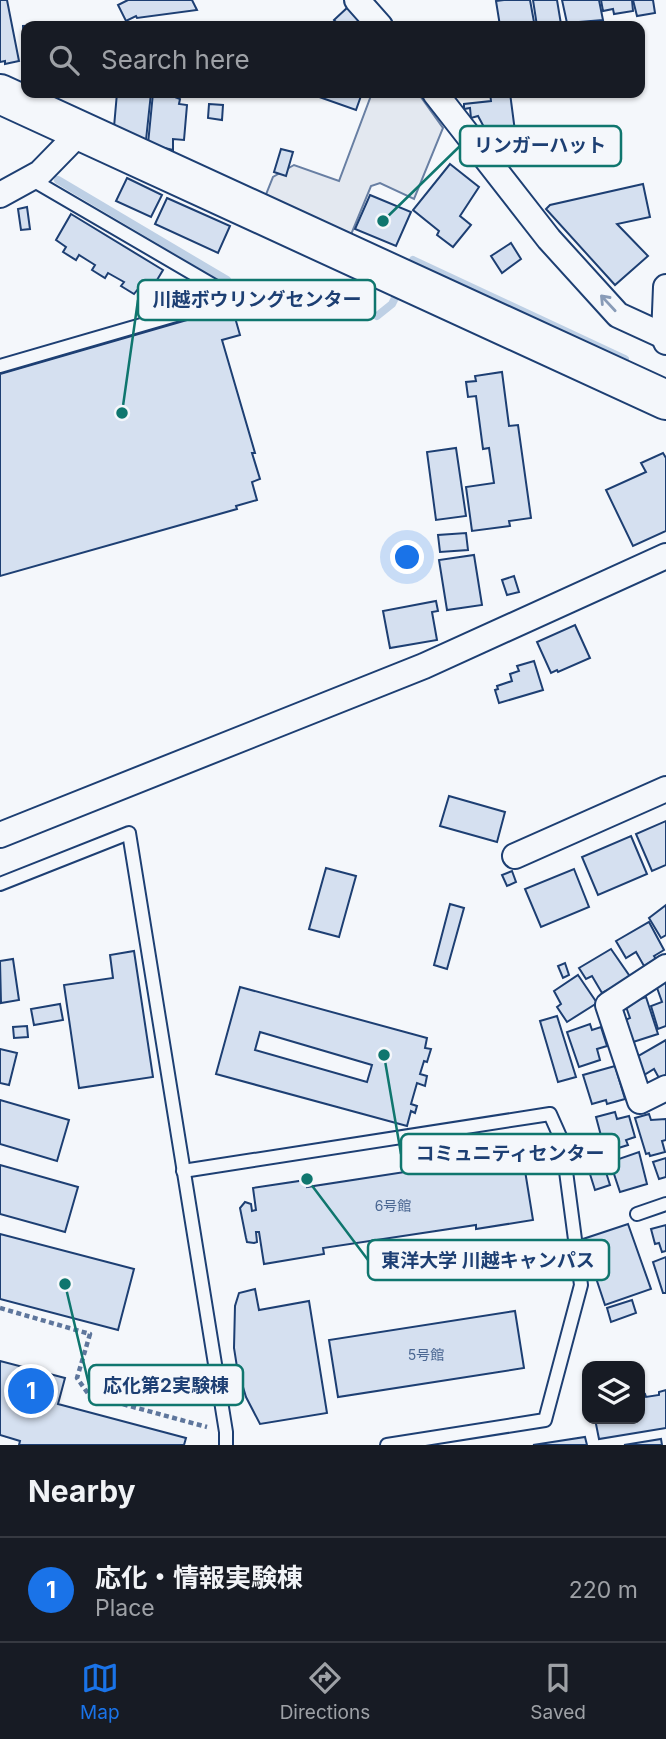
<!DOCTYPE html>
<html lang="en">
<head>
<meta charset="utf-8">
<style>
	:root { --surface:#171b24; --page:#20242c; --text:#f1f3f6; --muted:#9ea1a6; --line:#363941; --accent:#1a73e8 }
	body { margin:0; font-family:Inter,"Noto Sans JP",sans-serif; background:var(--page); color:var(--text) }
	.controls { position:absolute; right:21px; bottom:21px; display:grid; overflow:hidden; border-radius:14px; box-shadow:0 2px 5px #0004 }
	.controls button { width:63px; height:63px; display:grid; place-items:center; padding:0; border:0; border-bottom:2px solid var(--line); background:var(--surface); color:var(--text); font:35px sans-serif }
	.you { position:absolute; left:408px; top:558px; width:24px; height:24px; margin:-18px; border:5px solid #fff; border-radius:50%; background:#1a73e8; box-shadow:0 0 0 10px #1a73e833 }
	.badge { display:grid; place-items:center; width:46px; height:46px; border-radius:50%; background:var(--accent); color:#fff; font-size:23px; font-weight:700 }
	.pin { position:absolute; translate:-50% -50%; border:4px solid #fff; box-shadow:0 2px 7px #0006 }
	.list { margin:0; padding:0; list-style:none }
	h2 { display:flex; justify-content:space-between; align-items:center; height:91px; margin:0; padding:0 28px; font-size:30px }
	h2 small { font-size:23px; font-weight:400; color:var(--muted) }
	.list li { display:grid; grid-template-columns:46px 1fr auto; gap:21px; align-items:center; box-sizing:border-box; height:105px; padding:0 28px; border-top:2px solid var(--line) }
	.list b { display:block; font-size:26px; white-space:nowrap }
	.list p { margin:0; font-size:23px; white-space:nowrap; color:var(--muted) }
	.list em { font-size:23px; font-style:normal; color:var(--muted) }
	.icon { flex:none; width:38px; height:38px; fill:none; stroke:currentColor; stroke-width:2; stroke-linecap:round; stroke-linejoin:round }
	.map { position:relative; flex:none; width:666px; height:1445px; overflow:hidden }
	.search { position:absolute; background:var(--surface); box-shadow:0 2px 5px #0004; left:21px; right:21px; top:21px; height:77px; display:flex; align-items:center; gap:18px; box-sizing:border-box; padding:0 24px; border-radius:14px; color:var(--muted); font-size:26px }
	.sheet { height:196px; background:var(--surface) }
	nav { display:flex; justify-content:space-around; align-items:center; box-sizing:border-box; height:98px; border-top:2px solid var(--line); background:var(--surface); font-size:19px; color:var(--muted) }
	nav a { display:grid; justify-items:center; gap:4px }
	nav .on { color:var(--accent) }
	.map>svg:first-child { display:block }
</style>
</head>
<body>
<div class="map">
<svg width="666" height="1445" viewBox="0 0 666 1445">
	<rect width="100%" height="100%" fill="#f4f7fb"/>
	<path fill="#e3e8f0" stroke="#687fa3" stroke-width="2" d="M372 93H418L443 128 414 199 380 183 371 186 350 237 265 197 273 177 294 165 339 181Z"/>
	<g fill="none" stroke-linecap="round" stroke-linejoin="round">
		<g stroke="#bed0e5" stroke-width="8">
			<path d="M58 180 227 280"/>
			<path d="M408 272 413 260 625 359"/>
			<path d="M377 316 392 304 399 290"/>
		</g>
	</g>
	<g fill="#d5e0f0" stroke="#1d3f73" stroke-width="2" fill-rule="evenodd">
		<path d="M0 0H7L19 61 5 64V61L0 62Z"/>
		<path d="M128 0H192L197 10 137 18 136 16 126 21 118 5Z"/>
		<path d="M504 0H530L534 22 500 26 496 1Z"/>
		<path d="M533 0H557L561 24 537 26Z"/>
		<path d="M562 0H599L603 20 567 23Z"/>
		<path d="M601 0H632L633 11 614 14 613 9 603 11Z"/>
		<path d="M633 0H653L655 13 637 16Z"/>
		<path d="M348 7 365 26H340L334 20Z"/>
		<path d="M70 24V26H26V50H24L23 26Z"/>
		<path d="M117 93H151L146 140 114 127Z"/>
		<path d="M153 93H165L180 99 179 104 187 105 184 140 173 139V150L148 144Z"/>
		<path d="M308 93H362L356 110Z"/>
		<path d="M490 93H510L516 139 492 142 478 116 471 118 470 108 464 109V104L491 101Z"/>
		<path d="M209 104 223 105 222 120 208 118Z"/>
		<path d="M281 149 293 152 286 176 274 172Z"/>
		<path d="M450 164 479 187 460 216 471 225 453 247 437 235 439 231 413 210Z"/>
		<path d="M127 178 162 195 151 217 116 201Z"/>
		<path d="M643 184 650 217 617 224 648 256 615 285 546 209 550 205Z"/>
		<path d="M370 195 411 212 396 246 355 229Z"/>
		<path d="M167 198 230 226 218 253 155 224Z"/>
		<path d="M27 207 30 229 21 230 18 209Z"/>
		<path d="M71 214 163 270 148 295 138 289 134 294 121 286 124 282 108 273 105 278 92 270 95 265 79 255 76 260 63 252 66 247 56 240Z"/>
		<path d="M511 243 521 259 502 273 491 256Z"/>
		<path d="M232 307 240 335 222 340 255 453H252L260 479 252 482 257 500 236 506 237 509 0 576V374Z"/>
		<path d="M502 372 509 426 518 425 531 518 509 521 510 526 472 531 466 487 494 483 489 448 483 449 476 396 468 397 466 382 476 381 475 376Z"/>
		<path d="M456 448 466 516 436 520 427 452Z"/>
		<path d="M663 453 666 458V531L633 546 606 490 646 472 641 463Z"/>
		<path d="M466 533 468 550 440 552 438 535Z"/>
		<path d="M474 555 482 605 447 610 439 560Z"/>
		<path d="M514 576 519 592 507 595 502 580Z"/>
		<path d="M436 601 438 611 432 612 437 640 390 648 383 611Z"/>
		<path d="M575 625 590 658 558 672 557 670 551 673 537 642Z"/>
		<path d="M534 661 543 690 499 703 495 690 498 689 497 686 512 681 510 674 519 671 517 666Z"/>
		<path d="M449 796 505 812 497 842 440 826Z"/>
		<path d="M666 821V865L652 871 636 834Z"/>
		<path d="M631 836 647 874 598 895 582 857Z"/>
		<path d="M326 868 356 876 339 937 309 929Z"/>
		<path d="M574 869 589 907 541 927 525 889Z"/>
		<path d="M512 871 516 882 507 886 502 875Z"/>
		<path d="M450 904 464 908 447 969 434 965Z"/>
		<path d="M666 905V935L661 938 649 918Z"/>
		<path d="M649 922 664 950 654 956 656 959 644 966 636 952 626 958 616 941Z"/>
		<path d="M611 949 631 978 602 993 592 976 586 979 579 968Z"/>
		<path d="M134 951 153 1077 79 1088 64 985 113 978 110 955Z"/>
		<path d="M13 959 19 1000 1 1003 0 961Z"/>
		<path d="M565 963 569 975 563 978 558 966Z"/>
		<path d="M578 975 597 1003 567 1022 557 1007 561 1004 554 991Z"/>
		<path d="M666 982V1026L658 1029 651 1006 662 1002 656 985Z"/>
		<path d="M240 987 427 1038 425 1048 431 1049 427 1062 424 1061 420 1074 427 1076 425 1086 417 1083 411 1104 417 1106 415 1113 411 1111 407 1126 216 1074ZM260 1032 372 1065 367 1082 255 1050Z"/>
		<path d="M646 997 658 1034 630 1043 623 1021 630 1018 625 1004Z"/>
		<path d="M60 1004 63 1020 34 1025 31 1009Z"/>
		<path d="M557 1016 576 1077 558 1082 540 1021Z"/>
		<path d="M590 1024 592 1030 601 1027 607 1046 597 1049 600 1060 579 1067 567 1032Z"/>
		<path d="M27 1026 28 1037 14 1038 13 1027Z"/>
		<path d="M666 1040V1075L659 1078 654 1069 644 1075 635 1058Z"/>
		<path d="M0 1049 17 1053 9 1085 0 1083Z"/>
		<path d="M615 1066 625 1099 607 1104 606 1100 592 1104 583 1075Z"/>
		<path d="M0 1100 69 1120 57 1161 0 1144Z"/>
		<path d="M615 1112 617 1119 629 1116 635 1137 626 1140 628 1145 612 1150 610 1145 604 1147 596 1117Z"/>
		<path d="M649 1114 651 1120 666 1119V1140L662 1141 665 1152 650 1156 649 1153 646 1154 635 1118Z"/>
		<path d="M521 1146 533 1220 476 1229V1225L323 1248 324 1254 264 1264 259 1232H256L257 1242 254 1243 247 1242 246 1238 240 1208 245 1202 251 1204 252 1211 256 1210 253 1188 306 1180 307 1187 470 1162 469 1154Z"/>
		<path d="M639 1152 647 1184 620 1192 610 1162Z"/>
		<path d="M666 1158V1177L659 1179 653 1162Z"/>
		<path d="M0 1165 78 1187 65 1232 0 1214Z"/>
		<path d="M604 1166 610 1185 595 1190 589 1171Z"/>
		<path d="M628 1224 651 1289 605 1305 583 1239Z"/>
		<path d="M666 1225V1251L662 1252 659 1243 655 1244 651 1229Z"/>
		<path d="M0 1234 134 1269 118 1330 0 1299Z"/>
		<path d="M666 1257V1293H663L653 1262Z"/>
		<path d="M255 1289 259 1310 309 1301 327 1413 260 1424 246 1397 237 1367 234 1348 235 1306 239 1293Z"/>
		<path d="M632 1300 636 1313 611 1322 607 1308Z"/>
		<path d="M515 1311 524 1368 338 1397 329 1340Z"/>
		<path d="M0 1361 65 1378 58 1404 186 1438 184 1445H19L20 1441 0 1435Z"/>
		<path d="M666 1390V1428L599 1439 595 1419H640V1395L645 1394 646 1397 659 1395V1392Z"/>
		<path d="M585 1437 587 1445H533Z"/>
		<path d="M661 1439 662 1445H624Z"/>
	</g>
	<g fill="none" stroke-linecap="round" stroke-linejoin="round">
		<g stroke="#1d3f73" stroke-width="16">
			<g id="lane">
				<path d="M0 366 224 301 228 294 31 179"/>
				<path d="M0 884 129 833 226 1432V1445"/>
				<path d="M183 1171 550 1114 562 1141 581 1285 545 1420 387 1445"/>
				<path d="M637 1214 666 1204"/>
			</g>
		</g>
		<g stroke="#1d3f73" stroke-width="28">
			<g id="street">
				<path d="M357 0 380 26"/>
				<path d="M435 93 549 239 618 315 666 337"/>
				<path d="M0 195 40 173 80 132"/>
				<path d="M666 287 664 337 666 342"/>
				<path d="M0 835 424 666 666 556"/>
				<path d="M515 856 666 789"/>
				<path d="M666 967 608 1005 640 1101 666 1088"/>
			</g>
		</g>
		<g stroke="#1d3f73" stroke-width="42">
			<path id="primary" d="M0 94 666 400"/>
		</g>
		<path stroke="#5e769c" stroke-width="4.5" stroke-dasharray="5 3.5" stroke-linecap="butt" d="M0 1308 90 1334 77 1378 89 1395 207 1427"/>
		<use href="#lane" stroke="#f4f7fb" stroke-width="12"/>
		<use href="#street" stroke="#f4f7fb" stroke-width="24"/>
		<use href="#primary" stroke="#f4f7fb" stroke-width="38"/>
	</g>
	<defs><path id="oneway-shaft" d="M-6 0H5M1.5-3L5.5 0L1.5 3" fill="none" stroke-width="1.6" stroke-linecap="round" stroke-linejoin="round" transform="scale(1.75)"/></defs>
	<use stroke="#889bb7" href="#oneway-shaft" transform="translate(608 303) rotate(-133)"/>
	<g text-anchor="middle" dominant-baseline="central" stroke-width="5" stroke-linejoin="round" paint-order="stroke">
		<g font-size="14" fill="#4b6792">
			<text x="393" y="1205">6号館</text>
			<text x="426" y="1354">5号館</text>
		</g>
	</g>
	<path fill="none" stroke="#0f766e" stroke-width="2.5" d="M383 221L460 146M122 413L138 300M384 1055L401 1154M307 1179L368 1260M65 1284L89 1385"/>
	<g fill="#0f766e" stroke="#f4f7fb" stroke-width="2.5">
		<circle cx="383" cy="221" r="7"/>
		<circle cx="122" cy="413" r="7"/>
		<circle cx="384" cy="1055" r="7"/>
		<circle cx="307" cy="1179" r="7"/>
		<circle cx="65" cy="1284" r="7"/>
	</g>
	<g fill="#f4f7fb" stroke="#0f766e" stroke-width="2.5">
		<rect x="460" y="126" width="161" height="40" rx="7"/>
		<rect x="138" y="280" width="237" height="40" rx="7"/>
		<rect x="401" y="1134" width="218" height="40" rx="7"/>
		<rect x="368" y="1240" width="241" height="40" rx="7"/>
		<rect x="89" y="1365" width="154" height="40" rx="7"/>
	</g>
	<g font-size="19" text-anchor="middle" font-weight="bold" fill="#1d3f73">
		<text x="540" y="152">リンガーハット</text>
		<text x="257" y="306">川越ボウリングセンター</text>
		<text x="510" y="1160">コミュニティセンター</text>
		<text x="488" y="1267">東洋大学 川越キャンパス</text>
		<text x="166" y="1392">応化第2実験棟</text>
	</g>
</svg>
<div class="controls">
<button><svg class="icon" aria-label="layers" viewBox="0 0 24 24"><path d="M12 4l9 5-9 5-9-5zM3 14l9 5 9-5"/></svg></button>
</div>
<div class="you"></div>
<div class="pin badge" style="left:31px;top:1391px">1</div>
<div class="search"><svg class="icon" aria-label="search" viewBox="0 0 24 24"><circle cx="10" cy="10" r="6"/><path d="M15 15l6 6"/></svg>Search here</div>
</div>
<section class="sheet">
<h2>Nearby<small></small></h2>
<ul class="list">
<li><span class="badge">1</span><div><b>応化・情報実験棟</b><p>Place</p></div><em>220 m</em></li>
</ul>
</section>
<nav>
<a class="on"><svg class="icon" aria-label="map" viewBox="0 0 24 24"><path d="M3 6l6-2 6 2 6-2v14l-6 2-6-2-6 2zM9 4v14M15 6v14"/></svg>Map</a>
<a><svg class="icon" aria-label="directions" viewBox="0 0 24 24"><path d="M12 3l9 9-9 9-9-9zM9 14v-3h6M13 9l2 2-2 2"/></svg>Directions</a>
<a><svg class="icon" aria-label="saved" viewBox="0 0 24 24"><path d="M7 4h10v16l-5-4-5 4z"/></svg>Saved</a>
</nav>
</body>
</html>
